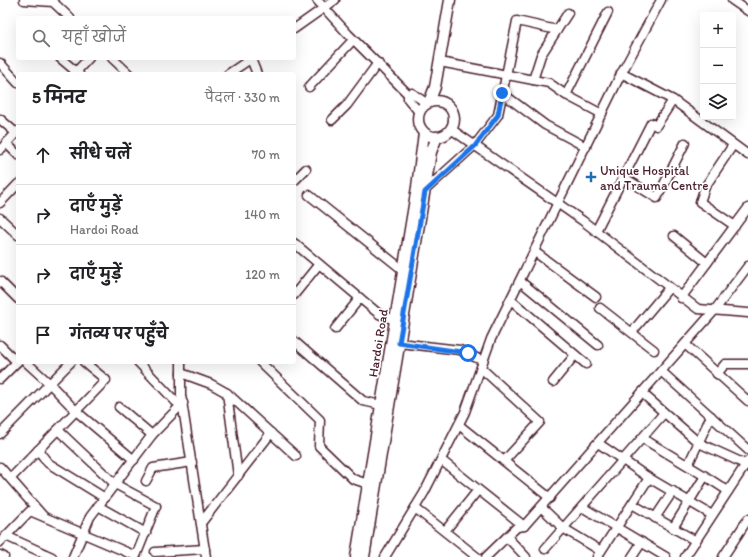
<!DOCTYPE html>
<html lang="hi">
<head>
<meta charset="utf-8">
<style>
	:root { --surface:#fff; --page:#f2f2f2; --text:#202124; --muted:#757577; --line:#e0e0e0 }
	body { margin:0; font-family:Itim,"Playpen Sans Deva",sans-serif; background:var(--page); color:var(--text) }
	.controls { position:absolute; right:12px; top:12px; display:grid; overflow:hidden; border-radius:4px; box-shadow:0 4px 16px #0002 }
	.controls button { width:36px; height:36px; display:grid; place-items:center; padding:0; border:0; border-bottom:1px solid var(--line); background:var(--surface); color:var(--text); font:20px sans-serif }
	.stop { position:absolute; width:12px; height:12px; margin:-9px; border:3px solid #1a73e8; border-radius:50%; background:#fff }
	.stop.end { background:#1a73e8; border-color:#fff; box-shadow:0 1px 4px #0008 }
	.list { margin:0; padding:0; list-style:none }
	h2 { display:flex; justify-content:space-between; align-items:center; height:52px; margin:0; padding:0 16px; font-size:17px }
	h2 small { font-size:13px; font-weight:400; color:var(--muted) }
	.list li { display:grid; grid-template-columns:26px 1fr auto; gap:12px; align-items:center; box-sizing:border-box; height:60px; padding:0 16px; border-top:1px solid var(--line) }
	.list b { display:block; font-size:15px; white-space:nowrap }
	.list p { margin:0; font-size:13px; white-space:nowrap; color:var(--muted) }
	.list em { font-size:13px; font-style:normal; color:var(--muted) }
	.icon { flex:none; width:22px; height:22px; fill:none; stroke:currentColor; stroke-width:2; stroke-linecap:round; stroke-linejoin:round }
	.map { position:relative; flex:none; width:748px; height:557px; overflow:hidden }
	.search { position:absolute; background:var(--surface); box-shadow:0 4px 16px #0002; left:16px; top:16px; width:280px; height:44px; display:flex; align-items:center; gap:10px; box-sizing:border-box; padding:0 14px; border-radius:4px; color:var(--muted); font-size:15px }
	.panel { position:absolute; background:var(--surface); box-shadow:0 4px 16px #0002; left:16px; top:72px; width:280px; height:292px; border-radius:4px }
	.map>svg:first-child { display:block }
</style>
</head>
<body>
<div class="map">
<svg width="748" height="557" viewBox="0 0 748 557">
	<rect width="100%" height="100%" fill="#fff"/>
	<filter id="ink" filterUnits="userSpaceOnUse"><feTurbulence type="fractalNoise" baseFrequency=".025" numOctaves="2"/><feDisplacementMap in="SourceGraphic" scale="8" xChannelSelector="R" yChannelSelector="G"/><feConvolveMatrix kernelMatrix="1 2 1 2 8 2 1 2 1" color-interpolation-filters="sRGB"/></filter>
	<g filter="url(#ink)">
		<g fill="none" stroke-linecap="round" stroke-linejoin="round">
			<g stroke="#4a1f2b" stroke-width="11">
				<g id="minor">
					<path d="M24 0 53 2 70 18"/>
					<path d="M317 0 348 34 408 94 412 93 426 103"/>
					<path d="M732 0 748 11"/>
					<path d="M294 29 335 0"/>
					<path d="M60 58 79 74"/>
					<path d="M112 58 129 74"/>
					<path d="M251 59 257 74"/>
					<path d="M0 63 18 83"/>
					<path d="M445 63 549 83 566 95 602 114"/>
					<path d="M621 73 673 100 748 155"/>
					<path d="M74 74 89 58"/>
					<path d="M228 74 252 58"/>
					<path d="M533 80 541 55 568 13"/>
					<path d="M309 87 353 40"/>
					<path d="M502 93 545 125 586 147"/>
					<path d="M408 94V99L419 112"/>
					<path d="M566 95 608 12"/>
					<path d="M0 119 16 133"/>
					<path d="M332 120 347 105 378 63"/>
					<path d="M656 126 673 100"/>
					<path d="M451 129 583 221 698 309 748 313"/>
					<path d="M6 143 18 155"/>
					<path d="M733 145 705 187 700 202 735 226"/>
					<path d="M0 150 18 131"/>
					<path d="M623 177 657 198 685 143"/>
					<path d="M294 181 306 169"/>
					<path d="M423 192 475 145 498 115 517 21 557 30"/>
					<path d="M309 195 403 270"/>
					<path d="M0 203 18 184"/>
					<path d="M0 218 18 235"/>
					<path d="M596 231 651 123"/>
					<path d="M674 236 707 263"/>
					<path d="M294 243 379 314 400 322"/>
					<path d="M535 252 596 297"/>
					<path d="M0 281 18 299"/>
					<path d="M520 281 598 345"/>
					<path d="M294 295 319 264"/>
					<path d="M681 298 748 208"/>
					<path d="M511 300 586 364"/>
					<path d="M600 308 654 350"/>
					<path d="M335 329 360 298"/>
					<path d="M632 332 669 288"/>
					<path d="M294 341 363 401 381 405"/>
					<path d="M399 343 460 350 483 361"/>
					<path d="M685 344 748 401"/>
					<path d="M0 345 17 362"/>
					<path d="M26 362 50 384 76 411 134 460"/>
					<path d="M138 362 176 402 183 403"/>
					<path d="M181 362V395L206 557"/>
					<path d="M260 362 320 420 319 446 353 479 368 484"/>
					<path d="M481 368 540 422 504 461"/>
					<path d="M661 371 748 450"/>
					<path d="M181 373 211 384 227 393 296 456"/>
					<path d="M717 374 725 364H748"/>
					<path d="M0 379 18 361"/>
					<path d="M553 382 575 355"/>
					<path d="M227 393 238 476"/>
					<path d="M642 393 699 443 745 464"/>
					<path d="M119 407 152 435"/>
					<path d="M459 425 550 498"/>
					<path d="M0 434 71 362"/>
					<path d="M642 438 705 476 673 528"/>
					<path d="M598 443 649 478 712 515"/>
					<path d="M38 450 48 463 105 498"/>
					<path d="M441 460 524 526"/>
					<path d="M688 465 711 416"/>
					<path d="M0 467 43 516"/>
					<path d="M705 476 728 491"/>
					<path d="M11 478 106 380 84 362"/>
					<path d="M146 481 153 468 192 462"/>
					<path d="M632 504 696 541"/>
					<path d="M98 506 146 533"/>
					<path d="M541 507 563 528 601 551"/>
					<path d="M582 507 666 557"/>
					<path d="M415 508 477 557"/>
					<path d="M655 518 673 491"/>
					<path d="M201 523 271 433"/>
					<path d="M445 531 478 490"/>
					<path d="M6 536 52 557"/>
					<path d="M507 537 526 557"/>
					<path d="M0 542 30 511 136 556 156 506 115 484 58 430"/>
					<path d="M545 549 664 413"/>
					<path d="M155 552 205 549"/>
					<path d="M0 555 4 557"/>
					<path d="M73 557 90 517 152 435 183 403"/>
					<path d="M385 557 424 493 465 412 491 339 619 78 661 0"/>
					<path d="M486 557 517 527 524 526 714 311 748 266"/>
					<path d="M597 557 649 478"/>
					<path d="M632 557 642 542"/>
					<path d="M685 557 748 461"/>
					<path d="M723 557 748 519"/>
				</g>
			</g>
			<g stroke="#4a1f2b" stroke-width="13">
				<g id="major">
					<circle cx="436" cy="119" r="18"/>
					<path d="M429 102 435 87 450 0"/>
					<path d="M356 557 417 187 424 133"/>
					<path d="M364 557 431 152 437 137"/>
				</g>
			</g>
			<use href="#minor" stroke="#fff" stroke-width="8"/>
			<use href="#major" stroke="#fff" stroke-width="10"/>
		</g>
	</g>
	<g fill="none" stroke-linecap="round" stroke-linejoin="round" filter="url(#ink)">
		<path stroke="#1a73e8" stroke-width="5" d="M468 353 399 343 425 192 475 146 498 115 502 93"/>
	</g>
	<path fill="#1f6fb2" stroke="#fff" stroke-width="1.5" d="M589 171h4v4h4v4h-4v4h-4v-4h-4v-4h4z"/>
	<g text-anchor="middle" dominant-baseline="central" stroke-width="3.5" stroke-linejoin="round" paint-order="stroke">
		<g font-size="13" fill="#4a1f2b" stroke="#fff" text-anchor="start">
			<text x="600" y="170">Unique Hospital<tspan x="600" dy="15">and Trauma Centre</tspan></text>
		</g>
		<g font-size="13" fill="#4a1f2b" stroke="#fff">
			<text transform="translate(378 343) rotate(-81)">Hardoi Road</text>
		</g>
	</g>
</svg>
<div class="controls">
<button>+</button>
<button>−</button>
<button><svg class="icon" aria-label="layers" viewBox="0 0 24 24"><path d="M12 4l9 5-9 5-9-5zM3 14l9 5 9-5"/></svg></button>
</div>
<div class="stop" style="left:468px;top:353px"></div>
<div class="stop end" style="left:502px;top:93px"></div>
<div class="search"><svg class="icon" aria-label="search" viewBox="0 0 24 24"><circle cx="10" cy="10" r="6"/><path d="M15 15l6 6"/></svg>यहाँ खोजें</div>
<section class="panel">
<h2>5 मिनट<small>पैदल · 330 m</small></h2>
<ul class="list">
<li><svg class="icon" aria-label="ahead" viewBox="0 0 24 24"><path d="M12 20V5M6 11l6-6 6 6"/></svg><div><b>सीधे चलें</b></div><em>70 m</em></li>
<li><svg class="icon" aria-label="right" viewBox="0 0 24 24"><path d="M7 20v-9h11M14 6l5 5-5 5"/></svg><div><b>दाएँ मुड़ें</b><p>Hardoi Road</p></div><em>140 m</em></li>
<li><svg class="icon" aria-label="right" viewBox="0 0 24 24"><path d="M7 20v-9h11M14 6l5 5-5 5"/></svg><div><b>दाएँ मुड़ें</b></div><em>120 m</em></li>
<li><svg class="icon" aria-label="arrive" viewBox="0 0 24 24"><path d="M6 21V4h12l-3 4 3 4H6"/></svg><div><b>गंतव्य पर पहुँचे</b></div></li>
</ul>
</section>
</div>
</body>
</html>
